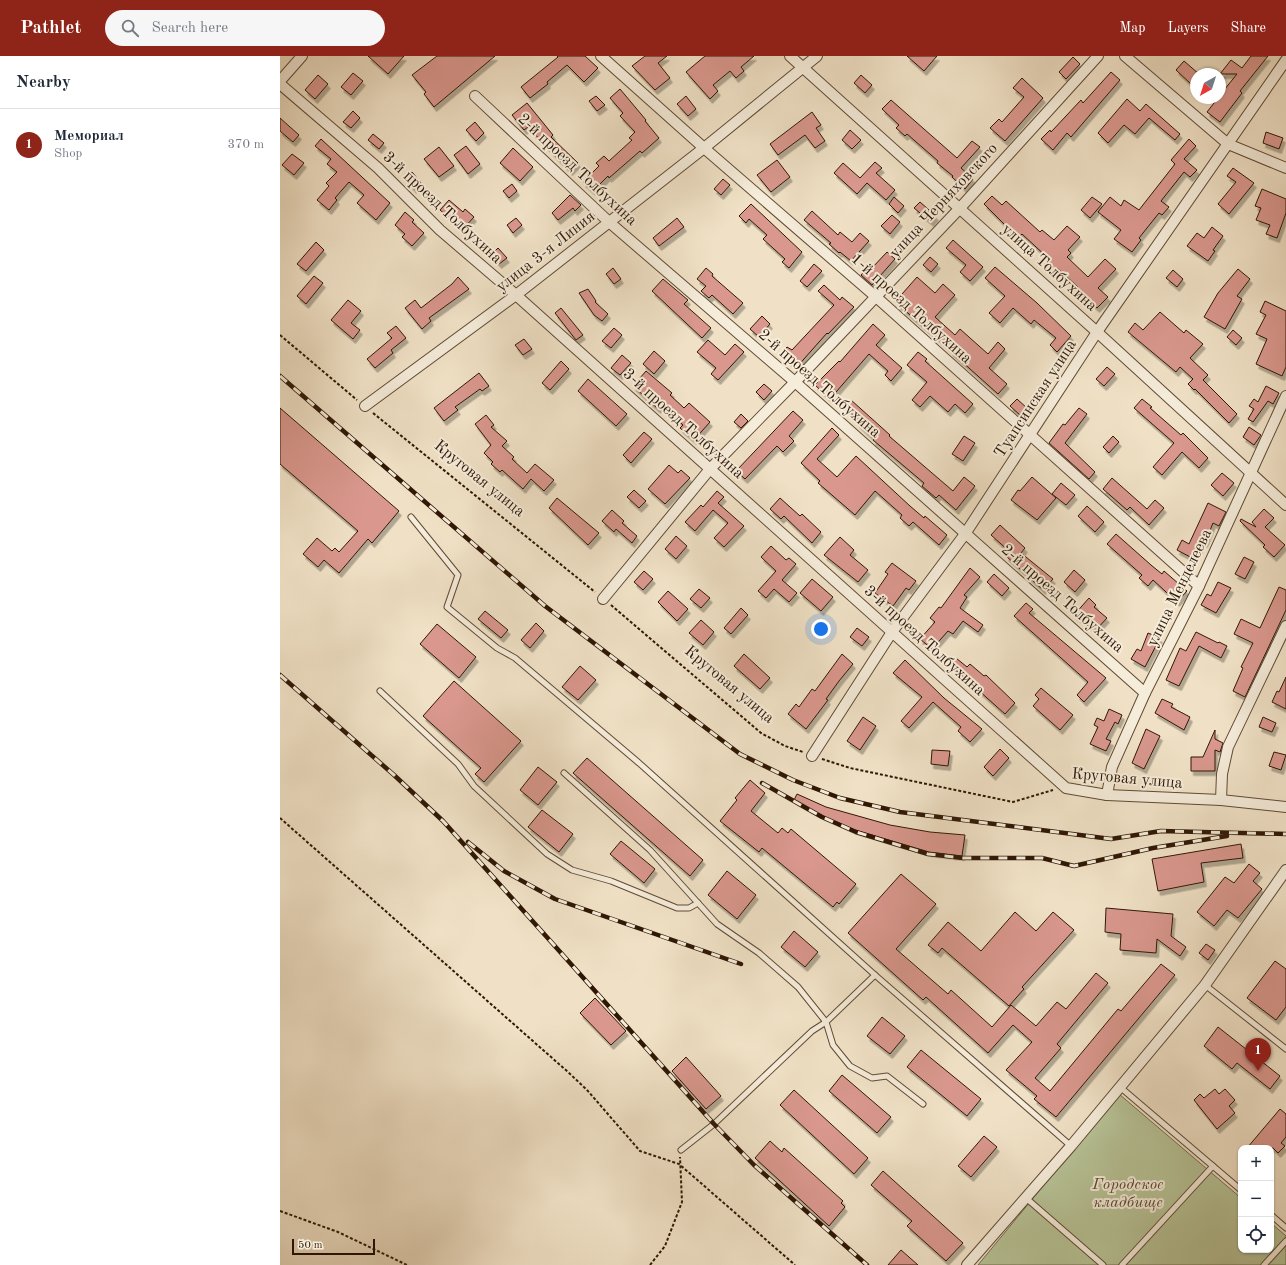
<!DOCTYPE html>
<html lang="en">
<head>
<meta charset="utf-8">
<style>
	:root { --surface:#fff; --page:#f6f6f7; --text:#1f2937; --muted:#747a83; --line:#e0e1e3; --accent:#8f2418 }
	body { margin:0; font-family:"Old Standard TT",serif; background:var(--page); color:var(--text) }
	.controls { position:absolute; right:12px; bottom:12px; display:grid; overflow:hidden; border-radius:8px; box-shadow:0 1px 3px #0004 }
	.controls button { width:36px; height:36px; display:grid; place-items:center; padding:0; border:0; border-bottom:1px solid var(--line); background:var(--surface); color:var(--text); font:20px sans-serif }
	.compass { position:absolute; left:910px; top:12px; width:36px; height:36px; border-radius:50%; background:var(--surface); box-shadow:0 1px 3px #0004; rotate:219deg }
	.scale { position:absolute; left:12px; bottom:10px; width:83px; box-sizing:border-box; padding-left:4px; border:2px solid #2f1705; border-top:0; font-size:11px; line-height:14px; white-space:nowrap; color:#2f1705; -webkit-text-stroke:3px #f5ecda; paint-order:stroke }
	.you { position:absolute; left:541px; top:573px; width:14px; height:14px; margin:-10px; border:3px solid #fff; border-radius:50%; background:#1a73e8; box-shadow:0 0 0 6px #1a73e833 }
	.badge { display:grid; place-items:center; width:26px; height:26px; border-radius:50%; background:var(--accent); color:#fff; font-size:13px; font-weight:700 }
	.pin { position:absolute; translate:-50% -33px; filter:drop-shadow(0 1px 2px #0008) }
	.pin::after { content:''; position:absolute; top:21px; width:14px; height:12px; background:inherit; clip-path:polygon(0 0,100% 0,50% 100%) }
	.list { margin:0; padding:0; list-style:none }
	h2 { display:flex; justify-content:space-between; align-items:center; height:52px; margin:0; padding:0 16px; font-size:17px }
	h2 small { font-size:13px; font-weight:400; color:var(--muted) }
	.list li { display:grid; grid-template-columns:26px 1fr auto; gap:12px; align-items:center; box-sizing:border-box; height:72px; padding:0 16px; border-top:1px solid var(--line) }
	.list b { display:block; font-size:15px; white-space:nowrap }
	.list p { margin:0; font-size:13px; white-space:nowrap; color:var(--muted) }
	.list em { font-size:13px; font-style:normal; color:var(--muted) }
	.icon { flex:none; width:22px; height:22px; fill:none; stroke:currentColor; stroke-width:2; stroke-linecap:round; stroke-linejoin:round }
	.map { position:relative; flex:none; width:1006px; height:1209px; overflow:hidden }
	header { display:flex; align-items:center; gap:24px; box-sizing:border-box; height:56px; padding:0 20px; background:var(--accent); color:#fff }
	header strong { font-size:19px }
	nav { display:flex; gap:22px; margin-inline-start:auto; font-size:14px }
	.search { width:280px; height:36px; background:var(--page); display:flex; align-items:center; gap:10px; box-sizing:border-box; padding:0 14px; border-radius:22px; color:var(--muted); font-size:15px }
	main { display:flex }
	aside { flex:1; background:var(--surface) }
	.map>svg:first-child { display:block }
</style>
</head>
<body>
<header>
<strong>Pathlet</strong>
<div class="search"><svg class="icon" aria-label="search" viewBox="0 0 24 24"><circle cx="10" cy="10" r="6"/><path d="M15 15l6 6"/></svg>Search here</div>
<nav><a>Map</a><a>Layers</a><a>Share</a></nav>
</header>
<main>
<aside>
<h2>Nearby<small></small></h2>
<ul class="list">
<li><span class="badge">1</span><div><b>Мемориал</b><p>Shop</p></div><em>370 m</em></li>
</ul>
</aside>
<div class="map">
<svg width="1006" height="1209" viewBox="0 0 1006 1209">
	<defs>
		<filter id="shadow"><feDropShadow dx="2.5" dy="4.5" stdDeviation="0" flood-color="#0004"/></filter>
	</defs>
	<rect width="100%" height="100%" fill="#f0e1c6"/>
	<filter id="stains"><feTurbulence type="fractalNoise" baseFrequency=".005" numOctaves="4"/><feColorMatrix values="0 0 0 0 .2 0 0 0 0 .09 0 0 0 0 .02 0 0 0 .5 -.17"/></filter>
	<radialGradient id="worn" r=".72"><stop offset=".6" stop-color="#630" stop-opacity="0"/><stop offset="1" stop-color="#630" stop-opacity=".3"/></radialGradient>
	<path fill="#b7c397" stroke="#736d4e" d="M839 1038 961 1142V1194H991V1167L1006 1180V1209H698Z"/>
	<g fill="#d9978d" stroke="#2f1705" filter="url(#shadow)">
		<path d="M88 0H124L108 18Z"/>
		<path d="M157 0H215L154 51 144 38 146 36 132 19Z"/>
		<path d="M277 0H305L318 12 304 26 287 9 267 26 268 28 250 42 241 31 278 1Z"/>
		<path d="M365 0H387L378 7 390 22 375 34 352 10Z"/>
		<path d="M425 0H474L461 11 464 15 456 22 450 15 433 29 438 35 430 43 406 16Z"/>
		<path d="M627 0H657L644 15Z"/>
		<path d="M971 0H988L960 35 962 37 940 66 927 56 938 42H940V39L957 18H940L951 4 962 12Z"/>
		<path d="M793 1 800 8 786 23 779 16Z"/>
		<path d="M904 5 919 18H916V22L911 28 896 14Z"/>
		<path d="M831 16 840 24 791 81 787 77 773 94 761 83 770 74 771 76 801 44 803 47Z"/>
		<path d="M73 17 83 25 71 39 61 31Z"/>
		<path d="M38 19 48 28 35 43 25 34Z"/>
		<path d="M581 19 592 29 585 37 574 27Z"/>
		<path d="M742 22 763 42 725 85 710 72 719 63 722 66 744 41 733 32Z"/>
		<path d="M340 33 366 64 365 65 379 82 362 97 360 95 329 122 328 120 313 135 303 126 319 110 316 107 324 100 329 105 352 84 349 82 355 76 340 60 343 57 330 42Z"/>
		<path d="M316 40 325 49 317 55 309 45Z"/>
		<path d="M406 40 416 53 408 60 397 48Z"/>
		<path d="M847 43 860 55 866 48 900 78 895 84 869 62 855 78 844 69 828 87 818 77Z"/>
		<path d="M611 44 677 102 692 85 700 91 681 112 693 123 685 133 672 121 673 120 657 107 658 105 627 78 625 80 616 72 619 69 602 53Z"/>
		<path d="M247 47 273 79 271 81 298 107 290 115 248 71 244 74 232 59Z"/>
		<path d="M73 55 80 62 71 72 63 66Z"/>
		<path d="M532 56 541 69 536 72 545 85 535 92 525 79 498 99 490 88Z"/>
		<path d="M0 62 19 79 13 86 0 75Z"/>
		<path d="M195 66 204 77 196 85 186 74Z"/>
		<path d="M570 74 581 84 572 93 562 84Z"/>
		<path d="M986 76 1003 82 999 93 983 87Z"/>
		<path d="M93 78 104 87 99 93 88 84Z"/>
		<path d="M41 83 110 147 96 164 77 147 84 139 69 126 55 142 57 144 49 154 37 144 49 130 46 127 57 116 47 108 51 103 35 90Z"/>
		<path d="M909 83 916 90 904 103 917 114 910 121 904 116 881 145 889 151 882 159 879 157 859 182 861 184 852 196 834 183 841 174 818 156 830 141 841 150 844 144 859 154 895 108 891 104Z"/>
		<path d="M186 90 200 108 188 118 174 99Z"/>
		<path d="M159 91 174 110 159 121 144 103Z"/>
		<path d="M233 92 253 111 240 125 220 107Z"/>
		<path d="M12 98 24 107 14 119 2 109Z"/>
		<path d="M497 104 510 121 491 136 477 119Z"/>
		<path d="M595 106 602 112 596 117 615 134 606 144 587 127 577 138 554 117 563 107 580 122Z"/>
		<path d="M953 112 974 127 949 158 938 148 956 126 947 120Z"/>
		<path d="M132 116 141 127 134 133 125 122Z"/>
		<path d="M443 123 450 129 441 139 434 133Z"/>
		<path d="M232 128 237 135 229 142 223 135Z"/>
		<path d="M982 133 1006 143V157L997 182 986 178 990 169 976 164 981 152 975 150Z"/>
		<path d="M290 139 301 149 295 155 293 152 278 164 272 157Z"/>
		<path d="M712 140 722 149 726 145 760 176 762 174 774 184 787 170 800 181 788 194 791 197 787 201 808 221 825 203 836 213 818 232 828 241 817 252 796 233 798 231 777 212 774 216 765 208 769 203 742 178 738 182 704 148Z"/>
		<path d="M614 141 624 150 618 157 609 148Z"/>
		<path d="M812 141 822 148 810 162 801 154Z"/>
		<path d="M169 144 183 156 185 153 194 161 183 173 160 154Z"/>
		<path d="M640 146 656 160 651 166 634 152Z"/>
		<path d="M471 148 522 196 509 212 502 206 505 203 483 183 487 179 469 163 466 167 459 160Z"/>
		<path d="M532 155 558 179 560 176 572 186 580 177 589 185 571 205 560 196 559 197 549 188 551 187 524 164Z"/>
		<path d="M125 156 134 164 132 166 144 177 132 190 122 181 125 178 115 169Z"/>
		<path d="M612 159 620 166 610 178 601 170Z"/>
		<path d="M236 162 242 169 233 177 227 169Z"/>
		<path d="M397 162 404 171 379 190 373 182Z"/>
		<path d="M932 171 943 180 933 194 935 195 928 205 907 190 917 177 924 182Z"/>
		<path d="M673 184 703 211 690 225 680 216 686 209 666 192Z"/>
		<path d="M36 186 44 194 26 215 17 208Z"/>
		<path d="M218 192 227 202 219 208 211 199Z"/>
		<path d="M607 196 615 203 592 229 581 219 588 211 591 213Z"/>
		<path d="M650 201 658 208 651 216 643 209Z"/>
		<path d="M534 208 542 215 527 231 520 225Z"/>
		<path d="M715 211 757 247 791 280 777 296 770 289 776 282 754 264 751 268 733 252 720 267 709 257 725 240 705 222Z"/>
		<path d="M333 212 341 223 334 228 326 218Z"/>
		<path d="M426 212 433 218 432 220 463 247 453 258 432 239 429 242 421 235 426 230 417 223Z"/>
		<path d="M958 213 970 223 957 240 962 243 945 273 924 261 938 237Z"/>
		<path d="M893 214 903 223 897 231 886 222Z"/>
		<path d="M34 220 43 227 26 248 17 240Z"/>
		<path d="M178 221 189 233 149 262 151 265 142 273 125 252 135 244 141 252 172 228Z"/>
		<path d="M637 221 655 237 663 228 675 239 655 261 675 279 680 273 708 298 718 286 725 293 709 312 727 328 718 338 670 295 671 294 615 246Z"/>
		<path d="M383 223 408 244 404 248 431 272 422 282 372 235Z"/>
		<path d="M544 229 560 244 562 241 574 251 548 278 547 277 516 312 501 298 507 291 512 294 554 249 538 235Z"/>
		<path d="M308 233 316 245 315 246 328 258 322 265 314 259 299 237Z"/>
		<path d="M68 244 81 255 71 267 80 274 73 283 51 264Z"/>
		<path d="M985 245 1006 255V311L1002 320 976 308 987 283 976 278 986 259 980 256Z"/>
		<path d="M281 252 303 279 296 284 275 257Z"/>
		<path d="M880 256 904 277 906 274 923 288 910 302 928 319 923 324 957 358 949 367 915 333 914 334 908 328 913 323 900 311 896 316 848 276 855 267 863 274Z"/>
		<path d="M482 260 490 268 479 281 470 273Z"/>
		<path d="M593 268 605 279 596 289 622 312 611 325 605 319 608 315 589 298 550 343 535 329 559 305 560 306Z"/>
		<path d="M116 270 126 282 111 294 113 297 95 312 87 303 112 282 107 277Z"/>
		<path d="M334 272 342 279 331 292 322 285Z"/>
		<path d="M953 274 962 282 956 289 947 281Z"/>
		<path d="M244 283 252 293 243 299 235 289Z"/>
		<path d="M428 284 445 299 455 288 464 296 438 324 431 318 436 312 417 296Z"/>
		<path d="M374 295 385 305 374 318 363 308Z"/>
		<path d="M638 296 647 303 645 305 693 348 685 357 675 348 668 356 650 340 640 351 632 344 647 326 627 309Z"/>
		<path d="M342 299 351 307 340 319 331 312Z"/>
		<path d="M281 305 289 313 270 334 262 327Z"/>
		<path d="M827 311 835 318 824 330 816 323Z"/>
		<path d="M366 315 392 337 390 339 404 352 409 347 430 366 414 384 400 372 403 369 381 349 378 353 353 330Z"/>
		<path d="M199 317 209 330 202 335 200 333 175 351 178 354 164 365 154 352Z"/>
		<path d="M308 323 347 358 336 370 298 335Z"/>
		<path d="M484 328 492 335 484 344 476 336Z"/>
		<path d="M986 330 999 337 993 348 988 345 973 366 968 363 974 353 969 350 974 343 978 346Z"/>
		<path d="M737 343 748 353 741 360 730 350Z"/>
		<path d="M862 343 872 351 870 352 901 379 903 377 928 402 919 412 902 396 882 419 873 411 894 387 854 352Z"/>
		<path d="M571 344 610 379 609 380 673 435 684 421 695 430 676 454 659 439 656 442 642 430 644 427 593 384 594 383 577 367 579 364 564 352Z"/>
		<path d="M0 352 119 455 92 487 88 483 59 517 44 504 38 511 23 498 37 482 52 495 55 492 59 496 78 475 0 408Z"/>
		<path d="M799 352 807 358 785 387 815 416 809 423 769 387 783 368 785 369Z"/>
		<path d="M513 355 523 364 509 380 514 385 503 396 497 390 465 423 456 415Z"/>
		<path d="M461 358 468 365 461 372 454 366Z"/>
		<path d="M206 359 214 369 211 371 227 385 222 390 234 401 232 403 247 417 255 408 274 424 264 435 251 423 243 433 222 414 220 416 211 408 213 406 204 397 211 389 195 368Z"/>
		<path d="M969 371 981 379 974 389 963 381Z"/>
		<path d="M552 372 559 379 537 403 557 421 576 400 630 450 644 462 645 460 667 479 659 489 633 466 629 470 620 462 622 459 595 435 575 459 538 427 540 425 521 407Z"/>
		<path d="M364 376 372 383 351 407 343 399Z"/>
		<path d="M684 380 695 387 683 405 672 398Z"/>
		<path d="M833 380 839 386 829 397 823 391Z"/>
		<path d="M389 409 398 417 401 414 410 422 385 448 368 433Z"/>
		<path d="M942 417 954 427 943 440 931 429Z"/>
		<path d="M752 421 776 442 757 464 731 444 738 434 740 435Z"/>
		<path d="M832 422 867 453 875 444 884 452 869 469 850 451 847 454 823 433Z"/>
		<path d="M781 427 795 439 786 449 772 438Z"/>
		<path d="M354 434 366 445 359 452 347 441Z"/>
		<path d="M437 435 444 441 438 447 464 470 444 491 434 482 448 467 433 454 415 475 405 466 421 449 423 451Z"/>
		<path d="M277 442 319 477 308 489 269 452Z"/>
		<path d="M500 442 520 460 522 458 541 476 532 487 504 460 501 463 490 453Z"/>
		<path d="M928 447 946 456 939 470 933 467 925 487 923 486 914 503 897 494 902 484 909 488Z"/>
		<path d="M807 450 824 466 815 476 798 460Z"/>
		<path d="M984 453 994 462 985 471 1005 489 994 501 983 491 985 489 960 465 961 463 976 471 972 466Z"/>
		<path d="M332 454 344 465 342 467 357 480 352 487 336 473 334 476 322 465Z"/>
		<path d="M720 469 745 492 741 497 773 523 763 534 726 500 730 496 711 479Z"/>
		<path d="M836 478 871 509 882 518 884 515 907 535 897 546 873 524 868 530 859 522 862 519 827 488Z"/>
		<path d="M396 480 407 490 396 503 385 493Z"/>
		<path d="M560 481 574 494 570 499 588 514 578 526 544 499Z"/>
		<path d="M491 490 506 504 509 502 516 508 502 524 517 537 509 546 494 533 486 542 478 535 496 515 481 501Z"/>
		<path d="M964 501 974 506 965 523 955 518Z"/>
		<path d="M612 507 636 525 629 534 626 532 613 550 595 537 608 518 605 516Z"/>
		<path d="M690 512 700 521 684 539 687 541 680 552 703 569 698 576 683 565 673 578 668 575 652 593 640 583 655 566 650 562 659 551 661 552Z"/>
		<path d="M794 514 805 524 795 536 784 526Z"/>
		<path d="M364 515 373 523 363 534 354 526Z"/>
		<path d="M714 518 729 532 722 540 707 526Z"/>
		<path d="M532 523 553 541 541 555 520 537Z"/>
		<path d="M938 526 951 532 936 557 921 549 927 538 931 540Z"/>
		<path d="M999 531 1006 534V554L965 641 953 635 963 612 961 611 973 587 954 578 961 563 980 572Z"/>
		<path d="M419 533 430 542 421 552 410 543Z"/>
		<path d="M388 535 408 553 397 565 378 546Z"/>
		<path d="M809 542 816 549 814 551 827 562 815 575 794 559Z"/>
		<path d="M746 547 753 553 749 557 826 622 804 646 797 639 808 626 734 560Z"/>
		<path d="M461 552 468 559 451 578 444 572Z"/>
		<path d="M205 555 228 574 221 582 198 563Z"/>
		<path d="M421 564 434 576 423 589 409 577Z"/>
		<path d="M256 567 264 575 250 592 241 584Z"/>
		<path d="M157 568 196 601 179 622 140 588Z"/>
		<path d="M577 572 589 581 582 590 570 581Z"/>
		<path d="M916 576 938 587 939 586 947 590 941 602 919 590 899 630 886 624 900 592 906 595Z"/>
		<path d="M868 577 880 582 865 611 851 603 857 593 861 595Z"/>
		<path d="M464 598 490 622 480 633 454 610Z"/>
		<path d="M562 598 573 608 559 625 546 643 548 644 526 673 508 658 516 648 519 651 532 633 535 635Z"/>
		<path d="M676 602 687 611 690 608 704 620 706 619 735 647 725 658 670 609Z"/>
		<path d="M625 604 664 642 702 673 690 686 678 675 681 671 653 646 629 672 621 665 642 641 613 617Z"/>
		<path d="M300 610 316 624 298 644 282 631Z"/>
		<path d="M1006 621V653L992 646 997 635 999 636Z"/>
		<path d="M174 625 241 685 204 726 195 718 201 712 143 660Z"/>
		<path d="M761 632 793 659 780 674 753 650 759 643 755 639Z"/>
		<path d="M882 643 893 648 891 651 910 661 904 674 875 657Z"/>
		<path d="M829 653 842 659 838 668 835 666 826 683 831 685 826 695 810 688 818 671 814 669 817 662 824 665Z"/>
		<path d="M583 661 596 670 580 694 567 685Z"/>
		<path d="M983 661 996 667 992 676 979 671Z"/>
		<path d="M866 673 880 680 864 713 852 707Z"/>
		<path d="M935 674V683L943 687 940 696 935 694V715H911V701H923Z"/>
		<path d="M720 693 729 702 713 720 704 711Z"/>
		<path d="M652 694 670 695 668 710 651 708Z"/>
		<path d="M994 696 1006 699 1001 714 989 710Z"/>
		<path d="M307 702 423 804 410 820 293 717Z"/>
		<path d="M258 711 277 726 258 749 240 734Z"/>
		<path d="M470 724 485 737 471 755 498 777 502 772 508 777 511 773 576 828 559 848 557 846 553 851 482 792 479 796 440 765 457 744 455 742Z"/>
		<path d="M517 738 546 751 610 769 650 776 685 779 682 800 649 796 575 774 541 759 514 744Z"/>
		<path d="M262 754 293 778 279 796 248 771Z"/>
		<path d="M341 785 375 813 364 827 330 798Z"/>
		<path d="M961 788 963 802 921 807 924 826 878 835 872 803Z"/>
		<path d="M969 808 980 817 973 825 982 833 958 862 947 854 934 870 917 856 945 821 954 827Z"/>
		<path d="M447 815 476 839 457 863 428 839Z"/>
		<path d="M621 818 656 848 616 893 668 938 671 934 712 971 731 949 756 970 777 946 786 953 816 917 828 927 777 988 781 992 755 1022 770 1035 838 953 841 955 881 908 895 919 776 1061 754 1043 757 1040 726 1014 752 986 733 969 708 997 646 941 643 944 568 877Z"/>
		<path d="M826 852 893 858 891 880 906 891 900 900 877 883 876 897 840 894 841 878 825 876Z"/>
		<path d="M735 856 756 875 773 856 794 874 742 931 744 933 729 950 662 892 658 897 648 889 668 866 701 895Z"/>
		<path d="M514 875 538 896 525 911 501 891Z"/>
		<path d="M926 888 935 894 928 904 919 897Z"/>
		<path d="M995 905 1006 913V951L996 964 967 942Z"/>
		<path d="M315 942 346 975 331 989 300 957Z"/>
		<path d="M602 961 625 980 610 998 587 980Z"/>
		<path d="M938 971 1000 1020 990 1033 957 1007 952 1013 924 990Z"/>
		<path d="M641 994 701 1043 687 1060 627 1011Z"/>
		<path d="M406 1001 441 1040 426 1053 392 1015Z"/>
		<path d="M562 1019 611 1061 597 1077 549 1035Z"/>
		<path d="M935 1033 939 1038 945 1033 955 1044 949 1050 955 1057 937 1073 914 1044 920 1038 924 1042Z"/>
		<path d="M514 1034 588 1102 574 1118 500 1049Z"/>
		<path d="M1000 1053 1006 1058V1081L1001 1087 1005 1090 998 1097 993 1092H967Z"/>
		<path d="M704 1080 717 1091 691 1121 678 1110Z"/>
		<path d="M490 1085 502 1096 504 1092 563 1145 561 1147 565 1151 549 1170 475 1102Z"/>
		<path d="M603 1115 683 1187 666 1205 627 1170 632 1165 591 1129Z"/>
		<path d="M621 1194 638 1209H608Z"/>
	</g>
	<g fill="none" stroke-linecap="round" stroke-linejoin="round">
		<g stroke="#5f4a35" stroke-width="7">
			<g id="lane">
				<path d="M131 461 178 519 167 551 217 592 235 602 359 707 595 919 791 1090"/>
				<path d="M100 635 178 708 194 730 267 798 292 814 331 825 397 852H409L418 847"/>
				<path d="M284 717 370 794 437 868 479 897 518 931 546 966 532 975 434 1068 401 1094"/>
				<path d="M595 919 546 966 553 989 570 1010 592 1022 607 1020 643 1048"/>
				<path d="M925 929 1006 993"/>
				<path d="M840 1031 961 1134"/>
				<path d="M746 1142 823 1209"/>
				<path d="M991 1159 1006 1172"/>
				<path d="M842 1209 933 1110"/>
				<path d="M984 1209 1006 1185"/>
			</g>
		</g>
		<g stroke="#5f4a35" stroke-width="12">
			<g id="street">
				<path d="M321 0 424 92 595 240 919 530"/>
				<path d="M510 0 817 276 1006 449"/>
				<path d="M845 0 948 88 1006 112"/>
				<path d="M0 25 22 0"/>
				<path d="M0 28 98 112 160 174 236 239 786 732 827 739 941 744 1006 751"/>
				<path d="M195 40 329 166 515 326 865 637"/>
				<path d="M85 350 236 239 424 92 537 0"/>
				<path d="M323 543 430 413 515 326 680 152 818 0"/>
				<path d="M532 700 612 576 685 478 817 276 1006 4"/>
				<path d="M827 739 832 711 865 637 919 530 1006 340"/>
				<path d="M941 744 942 718 948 691 1006 570"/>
				<path d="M687 1209 791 1090 925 929 1006 814"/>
			</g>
		</g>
		<g stroke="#2f1705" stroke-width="2" stroke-dasharray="3 2" stroke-linecap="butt">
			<path d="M0 279 77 344"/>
			<path d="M93 357 315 536"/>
			<path d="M331 549 481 677 505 690 523 696"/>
			<path d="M542 703 570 712 733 746 773 734"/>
			<path d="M0 762 288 1016 307 1034 360 1095 399 1108 515 1209"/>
			<path d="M0 1155 58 1176 127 1209"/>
			<path d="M370 1209 385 1190 402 1146 400 1101"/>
		</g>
		<use href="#lane" stroke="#f5ecda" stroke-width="5"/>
		<use href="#street" stroke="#f5ecda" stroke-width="10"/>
		<g stroke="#2f1705" stroke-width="4.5">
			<g id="rail">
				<path d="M0 320 265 550 460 698 513 724 560 742 620 756 831 783 881 775 1006 778"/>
				<path d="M0 619 114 719 163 765 434 1068 474 1109 587 1209"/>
				<path d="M482 727 542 761 576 776 648 798 683 802H762L794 810 873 792 947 780"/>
				<path d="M188 786 224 815 275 843 461 908"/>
			</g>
		</g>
		<use href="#rail" stroke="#f5ecda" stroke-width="3" stroke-dasharray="9" stroke-linecap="butt"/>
	</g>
	<g text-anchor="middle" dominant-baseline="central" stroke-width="4" stroke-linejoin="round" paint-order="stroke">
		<g font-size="16" fill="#2f1705" stroke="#f5ecda">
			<text transform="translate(297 114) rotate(43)">2-й проезд Толбухина</text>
			<text transform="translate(664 145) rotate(-47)">улица Черняховского</text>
			<text transform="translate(162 152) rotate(43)">3-й проезд Толбухина</text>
			<text transform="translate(266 196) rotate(-38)">улица 3-я Линия</text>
			<text transform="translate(769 212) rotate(42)">улица Толбухина</text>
			<text transform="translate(631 253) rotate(42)">1-й проезд Толбухина</text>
			<text transform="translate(539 328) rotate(41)">2-й проезд Толбухина</text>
			<text transform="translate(756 343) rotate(-57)">Туапсинская улица</text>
			<text transform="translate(403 368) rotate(42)">3-й проезд Толбухина</text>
			<text transform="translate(199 423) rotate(39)">Круговая улица</text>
			<text transform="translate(900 532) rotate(-64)">улица Менделеева</text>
			<text transform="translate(782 543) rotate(41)">2-й проезд Толбухина</text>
			<text transform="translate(644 585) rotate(42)">3-й проезд Толбухина</text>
			<text transform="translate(449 629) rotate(40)">Круговая улица</text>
			<text transform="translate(847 723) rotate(5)">Круговая улица</text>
		</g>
		<g font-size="16" font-style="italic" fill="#584b31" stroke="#f5ecda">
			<text x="848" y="1129">Городское<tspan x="848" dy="18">кладбище</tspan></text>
		</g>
	</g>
	<rect width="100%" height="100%" filter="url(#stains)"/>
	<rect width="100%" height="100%" fill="url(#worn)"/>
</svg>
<div class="controls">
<button>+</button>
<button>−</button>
<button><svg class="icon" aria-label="locate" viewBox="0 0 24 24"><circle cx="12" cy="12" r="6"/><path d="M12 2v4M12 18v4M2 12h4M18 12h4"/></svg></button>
</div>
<svg class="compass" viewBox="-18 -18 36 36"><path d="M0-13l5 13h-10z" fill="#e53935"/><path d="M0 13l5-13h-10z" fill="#747a83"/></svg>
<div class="scale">50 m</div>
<div class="you"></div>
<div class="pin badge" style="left:978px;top:1015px">1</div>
</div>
</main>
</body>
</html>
